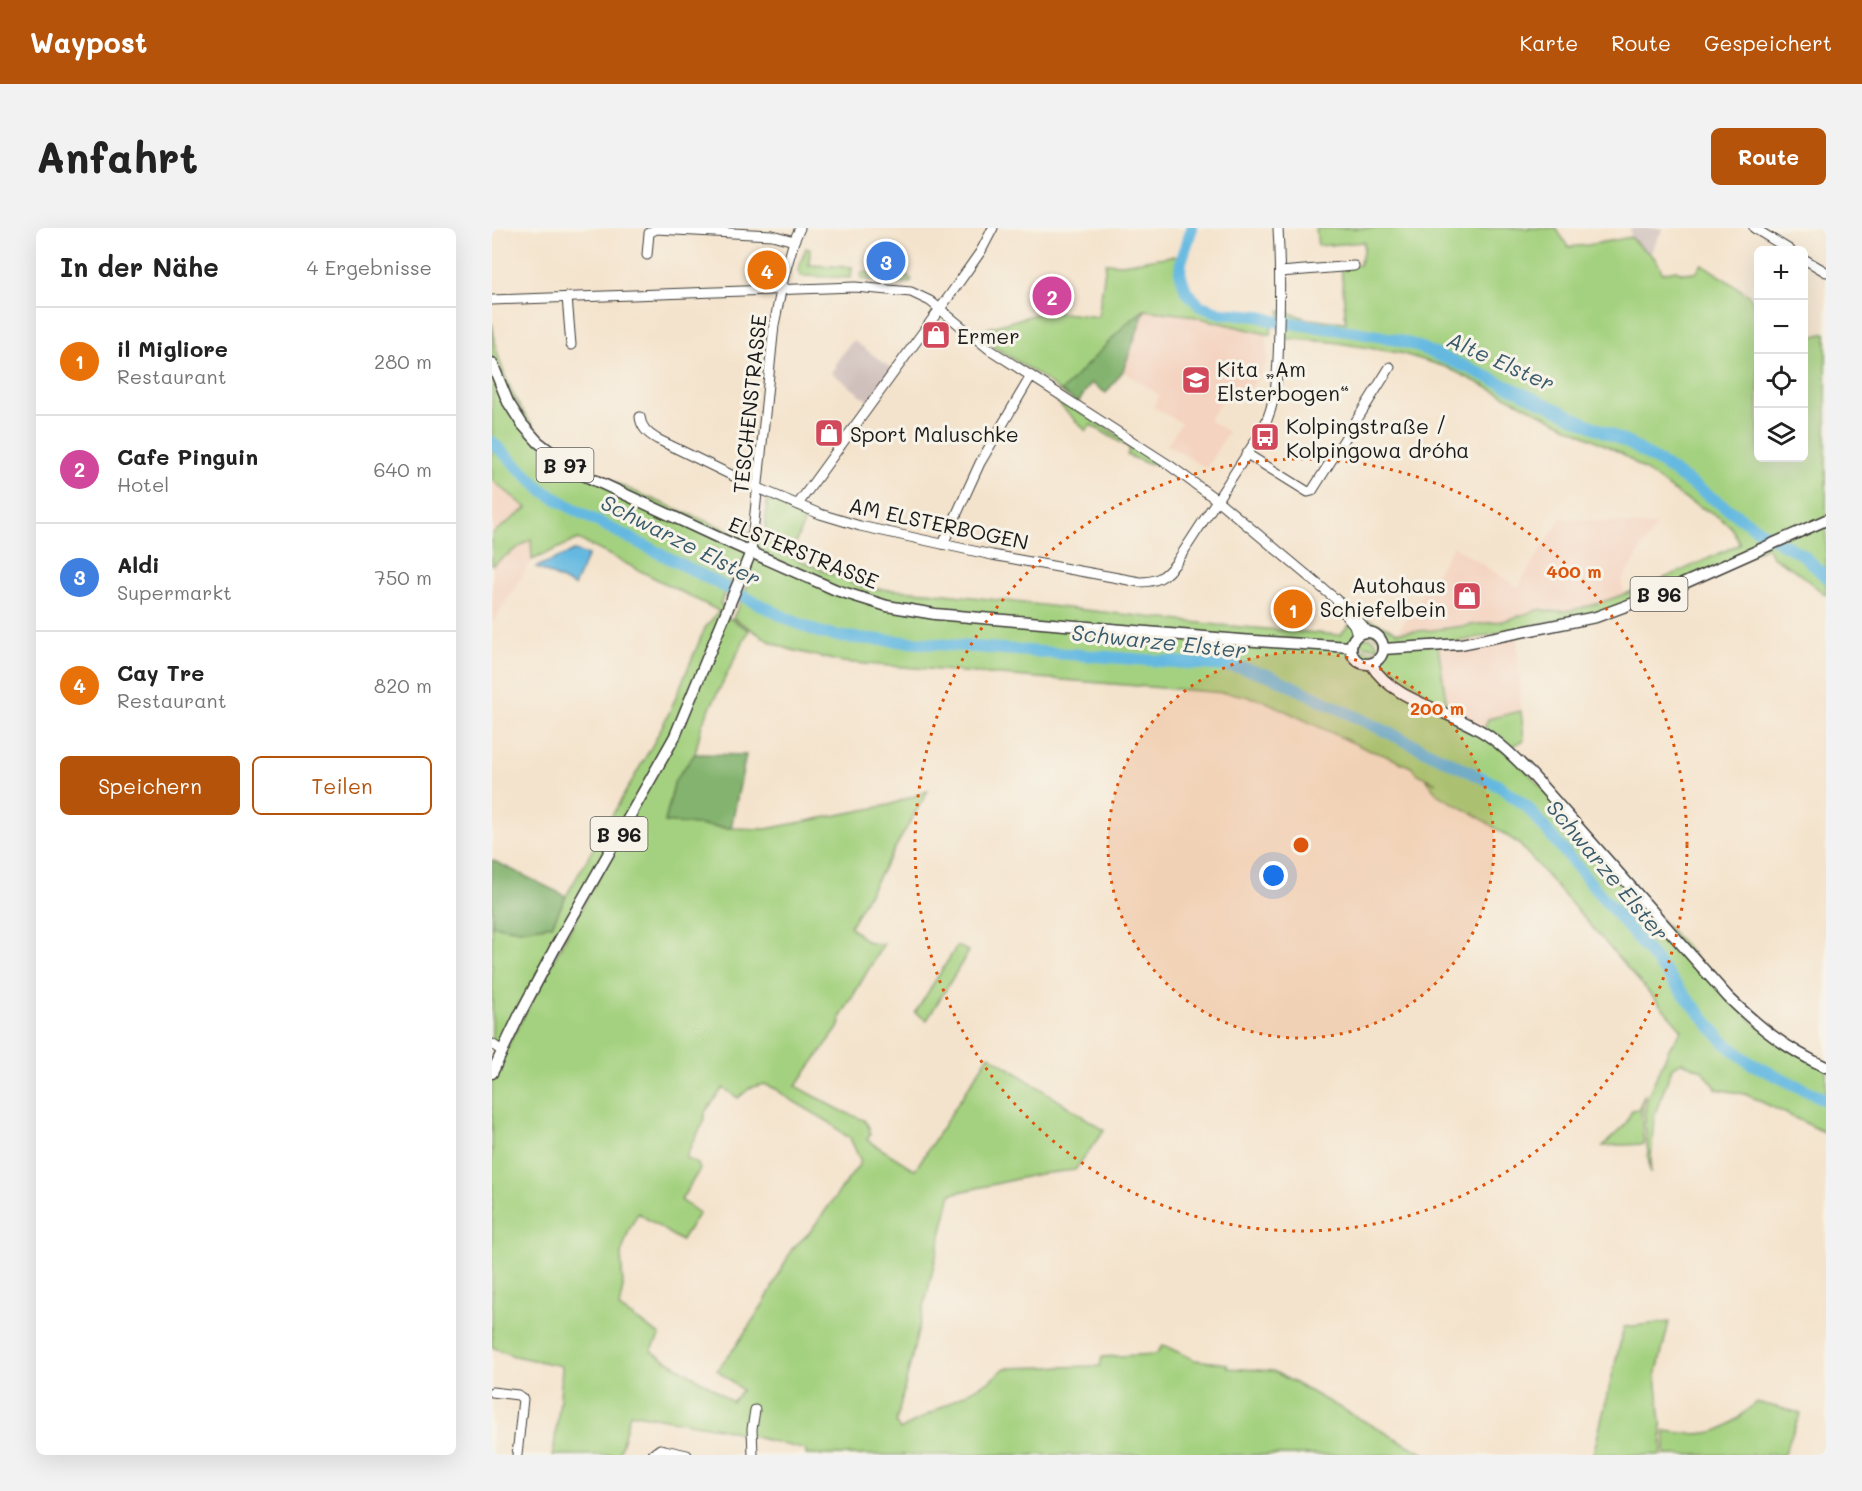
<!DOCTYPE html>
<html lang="de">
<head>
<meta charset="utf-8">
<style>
	:root { --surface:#fff; --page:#f2f2f2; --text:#222; --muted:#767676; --line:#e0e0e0; --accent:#b45309 }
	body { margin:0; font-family:Mali,sans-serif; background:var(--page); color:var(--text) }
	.controls { position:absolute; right:18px; top:18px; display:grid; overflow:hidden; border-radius:9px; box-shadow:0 6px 24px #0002 }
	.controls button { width:54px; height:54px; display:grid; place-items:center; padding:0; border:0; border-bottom:2px solid var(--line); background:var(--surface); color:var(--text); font:30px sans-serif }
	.you { position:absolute; left:782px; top:648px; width:21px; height:21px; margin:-15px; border:4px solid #fff; border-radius:50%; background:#1a73e8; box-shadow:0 0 0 9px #1a73e833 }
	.badge { display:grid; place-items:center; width:39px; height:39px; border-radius:50%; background:var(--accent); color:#fff; font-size:20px; font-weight:700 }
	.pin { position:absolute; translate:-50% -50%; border:3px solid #fff; box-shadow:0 2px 6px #0006 }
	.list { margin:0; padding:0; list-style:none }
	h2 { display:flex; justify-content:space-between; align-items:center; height:78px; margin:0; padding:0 24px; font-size:26px }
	h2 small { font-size:20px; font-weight:400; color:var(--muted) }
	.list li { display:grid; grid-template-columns:39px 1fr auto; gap:18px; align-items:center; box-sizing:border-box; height:108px; padding:0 24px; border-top:2px solid var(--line) }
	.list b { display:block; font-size:22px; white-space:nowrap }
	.list p { margin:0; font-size:20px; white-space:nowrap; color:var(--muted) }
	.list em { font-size:20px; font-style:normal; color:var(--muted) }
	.actions { display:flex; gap:12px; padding:18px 24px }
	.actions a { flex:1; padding:14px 0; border:2px solid var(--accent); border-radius:9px; text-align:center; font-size:21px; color:var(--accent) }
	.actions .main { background:var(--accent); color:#fff }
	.icon { flex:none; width:33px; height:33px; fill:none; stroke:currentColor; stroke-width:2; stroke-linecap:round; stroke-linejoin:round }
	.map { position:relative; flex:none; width:1334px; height:1227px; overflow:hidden; border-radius:9px }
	header { display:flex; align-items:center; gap:36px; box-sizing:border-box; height:84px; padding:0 30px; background:var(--accent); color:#fff }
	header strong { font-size:28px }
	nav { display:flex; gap:33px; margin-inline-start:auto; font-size:21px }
	.intro { display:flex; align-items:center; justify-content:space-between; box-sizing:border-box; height:144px; padding:0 36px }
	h1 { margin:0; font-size:42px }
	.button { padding:15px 27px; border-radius:9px; background:var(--accent); color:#fff; font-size:21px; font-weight:700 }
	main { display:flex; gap:36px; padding:0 36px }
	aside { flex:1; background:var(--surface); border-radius:9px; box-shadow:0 6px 24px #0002 }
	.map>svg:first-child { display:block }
</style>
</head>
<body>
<header>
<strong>Waypost</strong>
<nav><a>Karte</a><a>Route</a><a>Gespeichert</a></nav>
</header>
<div class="intro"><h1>Anfahrt</h1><a class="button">Route</a></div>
<main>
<aside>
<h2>In der Nähe<small>4 Ergebnisse</small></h2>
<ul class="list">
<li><span class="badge" style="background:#e8710a">1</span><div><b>il Migliore</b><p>Restaurant</p></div><em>280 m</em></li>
<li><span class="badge" style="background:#d1479c">2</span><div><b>Cafe Pinguin</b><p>Hotel</p></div><em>640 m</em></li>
<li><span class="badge" style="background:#3f7fe0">3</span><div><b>Aldi</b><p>Supermarkt</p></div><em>750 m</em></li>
<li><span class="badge" style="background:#e8710a">4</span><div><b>Cay Tre</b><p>Restaurant</p></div><em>820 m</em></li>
</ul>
<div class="actions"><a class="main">Speichern</a><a>Teilen</a></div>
</aside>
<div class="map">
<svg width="1334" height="1227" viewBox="0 0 1334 1227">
	<rect width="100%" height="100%" fill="#f7f3e8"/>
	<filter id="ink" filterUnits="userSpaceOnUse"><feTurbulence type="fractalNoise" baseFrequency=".0167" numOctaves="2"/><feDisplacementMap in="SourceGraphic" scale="12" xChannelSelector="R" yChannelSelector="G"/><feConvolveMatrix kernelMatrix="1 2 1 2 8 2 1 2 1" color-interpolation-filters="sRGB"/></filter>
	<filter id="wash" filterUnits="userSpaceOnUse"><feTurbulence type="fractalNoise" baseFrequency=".008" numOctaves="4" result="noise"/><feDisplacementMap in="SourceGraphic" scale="24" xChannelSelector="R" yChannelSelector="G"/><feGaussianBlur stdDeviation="1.35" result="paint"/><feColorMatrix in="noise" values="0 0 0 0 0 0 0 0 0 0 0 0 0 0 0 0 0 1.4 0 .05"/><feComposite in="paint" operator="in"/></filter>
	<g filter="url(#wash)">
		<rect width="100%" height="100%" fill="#f4e3cc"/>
		<g fill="#f4d3c0">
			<path d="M653 82 695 87 774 106 776 133 751 171 736 162 717 192 736 204 714 240 675 217 689 195 661 179 668 167 631 143Z"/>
			<path d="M0 252 35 280 0 306Z"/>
			<path d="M1069 290 1164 298 1129 354 1133 366 1096 378 1064 385H1055L1049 381 1011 393 940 402 906 404 961 318 1026 359Z"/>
			<path d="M39 311 40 332 0 396V337Z"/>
			<path d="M1025 406 1029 483 997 491 991 504 956 485 945 419Z"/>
		</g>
		<g fill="#d0c0bc">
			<path d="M1138 0H1171L1158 26 1142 14 1139 9Z"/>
			<path d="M361 112 403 143 379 175 339 144 343 139V136Z"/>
		</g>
		<g fill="#a4d17f" stroke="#60764e" stroke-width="1.5" fill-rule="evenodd">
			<path d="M824 0H1064L1076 19 1096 17 1139 9C1151 27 1163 21 1170 45L1184 42 1190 45 1204 44 1210 36 1258 68 1263 80 1266 79V230H1312V111L1334 105V367L1301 341 1280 328 1275 319 1137 377 946 418 956 485 991 504 996 491 1029 483 1032 512 1015 521 1261 794 1334 839V905L1253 866 1225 861 1210 842 1190 834 1180 840 1162 888 1158 946 1152 885 1156 867 1178 819 1190 802 1027 616 982 586 946 567 934 551 944 555 926 546 919 539 892 527 876 522 770 472 744 466 350 434 296 421 279 414 241 390 259 350 243 342 228 376 236 380 198 473 10 822 0 816V697L28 702 60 697 74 668 161 516 178 483 213 400 227 383 86 311 40 332 39 311 0 337V306L35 280 0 252V95C5 143 28 192 66 223 85 239 108 248 130 258 168 275 207 290 246 306L252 303 273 309 275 274 278 271 316 285 298 328 358 354 371 359 386 361 435 364 726 397 848 407 856 398 876 391 906 404 940 402 1011 393 1049 381C1081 397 1212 332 1248 316L1239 299 1222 286 1193 271 1129 225 954 139 908 125 840 114 787 110 788 82 816 91 854 94 849 39 867 37 872 22V14L826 18ZM876 403 889 411 891 421 887 430 876 436 863 432 858 419C860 409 866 405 876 403Z"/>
			<path d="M314 20 318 21 317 37 360 39 359 50 309 48 306 42Z"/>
			<path d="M679 28 686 29C692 38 688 53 695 64 708 87 731 83 753 87 762 88 771 91 780 94L779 107 695 87 652 82 635 95 569 164 542 144 483 107 494 101 554 83 606 89 614 35 630 36Z"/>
			<path d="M371 44 417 48V51H420L418 55 369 51V45Z"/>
			<path d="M562 168 675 237 654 235 635 227 638 220 599 197 594 203 568 177Z"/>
			<path d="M234 388 257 402 210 496 203 526 183 552 173 594 234 600 274 601 397 577 436 563 358 698C369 709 376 719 392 715L348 790 349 795 344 803 304 858 348 882 372 892 377 899 378 906 375 912 423 942 497 827 612 902 583 942 547 946 459 966 404 1195 408 1202 499 1152 513 1140 608 1138 610 1129 664 1126 671 1117 703 1132 735 1136 736 1140 781 1143 934 1227H314V1222L232 1201 138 1185 127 1227H61L68 1171 70 1138 22 1128 0 1119V847L143 581ZM272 856 284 861 294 869 337 894 354 908H357L369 934 317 1005 300 1021 272 1075 244 1118 225 1142 250 1162 240 1174 218 1158 159 1123 168 1107 127 1080 131 1059 129 1026 137 1002 146 985 189 1013 207 985 189 972 208 941 206 936 194 930 200 915 211 896 213 884 231 860 246 870 258 860Z"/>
			<path d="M877 409 883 412 887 420 865 416 870 410Z"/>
			<path d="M864 420 886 424 883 429 873 431 867 427Z"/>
			<path d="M465 718 477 723 435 792 423 785Z"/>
			<path d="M1153 866 1149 885 1152 916 1111 918 1133 897 1140 882 1146 881Z"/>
			<path d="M1177 1094 1164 1148 1170 1204V1227H1101L1132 1099Z"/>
			<path d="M1264 1174 1309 1185 1291 1227H1173V1203C1221 1209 1229 1207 1264 1174Z"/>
		</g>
		<g fill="#83b36e" stroke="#506845" stroke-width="1.5">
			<path d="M653 82 631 143 614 165 599 155 586 175 569 164 635 95Z"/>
			<path d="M203 526 254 527 239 600 173 594 183 552Z"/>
			<path d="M0 632 74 668 60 697 28 702 0 697Z"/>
		</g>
		<path fill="#65b9e1" stroke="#406a7e" stroke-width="1.5" d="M82 323 96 327 82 358 44 339Z"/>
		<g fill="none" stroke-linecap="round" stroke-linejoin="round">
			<g stroke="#65b9e1" stroke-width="12">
				<path d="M700 0 689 34 688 45 694 63 708 78 729 85 766 88 782 93 864 104 901 111 922 117 979 141 1138 216 1172 237 1268 303 1311 327 1334 349"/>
				<path d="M0 214 50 262 85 283 296 391 326 404 351 409 747 439 779 448 1007 558 1035 579 1232 814 1258 835 1334 872"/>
			</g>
		</g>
	</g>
	<g filter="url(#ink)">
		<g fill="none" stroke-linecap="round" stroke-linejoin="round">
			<g stroke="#3c3a36" stroke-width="11">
				<g id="minor">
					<path d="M1262 0 1298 22"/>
					<path d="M155 27 157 5 164 1 280 7 302 13"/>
					<path d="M1312 31 1334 44"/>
					<path d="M788 44 862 38"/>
					<path d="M75 69 79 117"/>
					<path d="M0 72 363 59 419 64 438 73 497 121 677 237 725 272 859 384 876 404"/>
					<path d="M148 189C149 199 156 206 165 211L266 260 328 286 368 298 500 327 648 354C665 354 673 349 684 335L770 203C787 170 786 135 787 98 788 65 788 33 786 0"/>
					<path d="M755 226 816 264 820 263 898 139"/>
					<path d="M306 276 458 67 489 23 501 0"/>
					<path d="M451 316 488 235 539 148"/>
					<path d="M259 324 282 97 292 48 302 13 308 0"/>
					<path d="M853 386 862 397 865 407"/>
					<path d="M0 816 10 823"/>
					<path d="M0 1164 26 1167 31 1171 25 1227"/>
					<path d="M160 1227 168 1221 195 1227"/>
					<path d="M261 1227 260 1201 263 1182"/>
				</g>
			</g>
			<g stroke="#3c3a36" stroke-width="13">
				<g id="major">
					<path d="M0 135 16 174 30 196 46 214 85 244 225 309 344 362 395 378 443 386 748 412 858 419"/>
					<circle cx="875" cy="420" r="16"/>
					<path d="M891 421 969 416 1104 389 1177 362 1334 292"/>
					<path d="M879 436C900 472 953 481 989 503 1009 515 1025 532 1042 549L1236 769C1267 799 1294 821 1334 839"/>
					<path d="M0 845 28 786 63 720 183 508 259 324"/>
				</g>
			</g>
			<use href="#minor" stroke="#fff" stroke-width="9"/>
			<use href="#major" stroke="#fff" stroke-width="10"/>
		</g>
	</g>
	<circle cx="809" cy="617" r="193" fill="#de560d" fill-opacity=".12"/>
	<g fill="none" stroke="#de560d" stroke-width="3" stroke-dasharray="3 6">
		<circle cx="809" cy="617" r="193"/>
		<circle cx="809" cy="617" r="386"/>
	</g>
	<defs>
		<g id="shop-square" transform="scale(1.5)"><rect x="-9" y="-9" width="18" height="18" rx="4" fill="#d1495b" stroke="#f7f3e8"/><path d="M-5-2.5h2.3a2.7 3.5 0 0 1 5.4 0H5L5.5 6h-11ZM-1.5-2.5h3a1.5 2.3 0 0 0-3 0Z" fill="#fff"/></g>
		<g id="school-square" transform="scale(1.5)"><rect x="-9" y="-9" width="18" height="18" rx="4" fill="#d1495b" stroke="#f7f3e8"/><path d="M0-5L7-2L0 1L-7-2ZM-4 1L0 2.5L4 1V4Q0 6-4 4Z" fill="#fff"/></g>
		<g id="bus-square" transform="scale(1.5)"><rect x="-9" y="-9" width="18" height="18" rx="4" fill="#d1495b" stroke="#f7f3e8"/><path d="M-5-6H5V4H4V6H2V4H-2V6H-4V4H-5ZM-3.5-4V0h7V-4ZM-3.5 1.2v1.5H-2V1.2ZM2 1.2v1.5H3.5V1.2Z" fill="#fff"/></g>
	</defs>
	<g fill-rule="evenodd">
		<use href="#shop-square" x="444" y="107"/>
		<use href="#school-square" x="704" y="152"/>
		<use href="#shop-square" x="337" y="205"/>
		<use href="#bus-square" x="773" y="209"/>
		<use href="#shop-square" x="975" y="368"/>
	</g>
	<g text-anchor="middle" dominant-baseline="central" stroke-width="6" stroke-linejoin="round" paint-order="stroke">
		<g fill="#f7f3e8" stroke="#5e5c59" stroke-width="1.5">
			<rect x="44.5" y="220" width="57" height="34" rx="4.5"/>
			<rect x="1138.5" y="349" width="57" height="34" rx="4.5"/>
			<rect x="98.5" y="589" width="57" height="34" rx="4.5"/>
		</g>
		<g font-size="20" font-weight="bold" fill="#1c1c1c">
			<text x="73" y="237">B 97</text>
			<text x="1167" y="366">B 96</text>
			<text x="127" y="606">B 96</text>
		</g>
		<g font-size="21" fill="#1c1c1c" stroke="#f7f3e8" text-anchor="start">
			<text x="465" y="107">Ermer</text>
			<text x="725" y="140">Kita „Am<tspan x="725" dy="24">Elsterbogen“</tspan></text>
			<text x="794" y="197">Kolpingstraße /<tspan x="794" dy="24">Kolpingowa dróha</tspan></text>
			<text x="358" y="205">Sport Maluschke</text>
			<text x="954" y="356" text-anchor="end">Autohaus<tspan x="954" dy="24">Schiefelbein</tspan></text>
		</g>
		<g font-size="21" fill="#1c1c1c" stroke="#f7f3e8">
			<text transform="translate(257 176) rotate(-84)">TESCHENSTRASSE</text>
			<text transform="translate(447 295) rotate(12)">AM ELSTERBOGEN</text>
			<text transform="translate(312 324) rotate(22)">ELSTERSTRASSE</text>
		</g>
		<g font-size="22" font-style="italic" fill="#395b6b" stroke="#f7f3e8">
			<text transform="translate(1009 133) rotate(24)">Alte Elster</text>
			<text transform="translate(189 312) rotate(27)">Schwarze Elster</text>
			<text transform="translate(667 413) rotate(6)">Schwarze Elster</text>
			<text transform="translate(1116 642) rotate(50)">Schwarze Elster</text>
		</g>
	</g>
	<circle cx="809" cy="617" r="9" fill="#de560d" stroke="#f7f3e8" stroke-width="3"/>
	<g font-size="18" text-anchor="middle" font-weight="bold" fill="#de560d" stroke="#f7f3e8" stroke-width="6" stroke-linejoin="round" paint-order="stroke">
		<text x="1082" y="350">400 m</text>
		<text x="945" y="487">200 m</text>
	</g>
</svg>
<div class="controls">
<button>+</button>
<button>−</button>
<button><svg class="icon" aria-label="locate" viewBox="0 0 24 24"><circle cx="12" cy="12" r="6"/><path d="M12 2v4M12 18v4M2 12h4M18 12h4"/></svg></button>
<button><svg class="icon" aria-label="layers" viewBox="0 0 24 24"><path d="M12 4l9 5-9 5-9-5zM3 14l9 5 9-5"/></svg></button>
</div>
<div class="you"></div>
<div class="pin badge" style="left:801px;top:381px;background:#e8710a">1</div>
<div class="pin badge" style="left:560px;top:68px;background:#d1479c">2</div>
<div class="pin badge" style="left:394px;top:33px;background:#3f7fe0">3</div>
<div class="pin badge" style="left:275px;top:42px;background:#e8710a">4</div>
</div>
</main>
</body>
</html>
